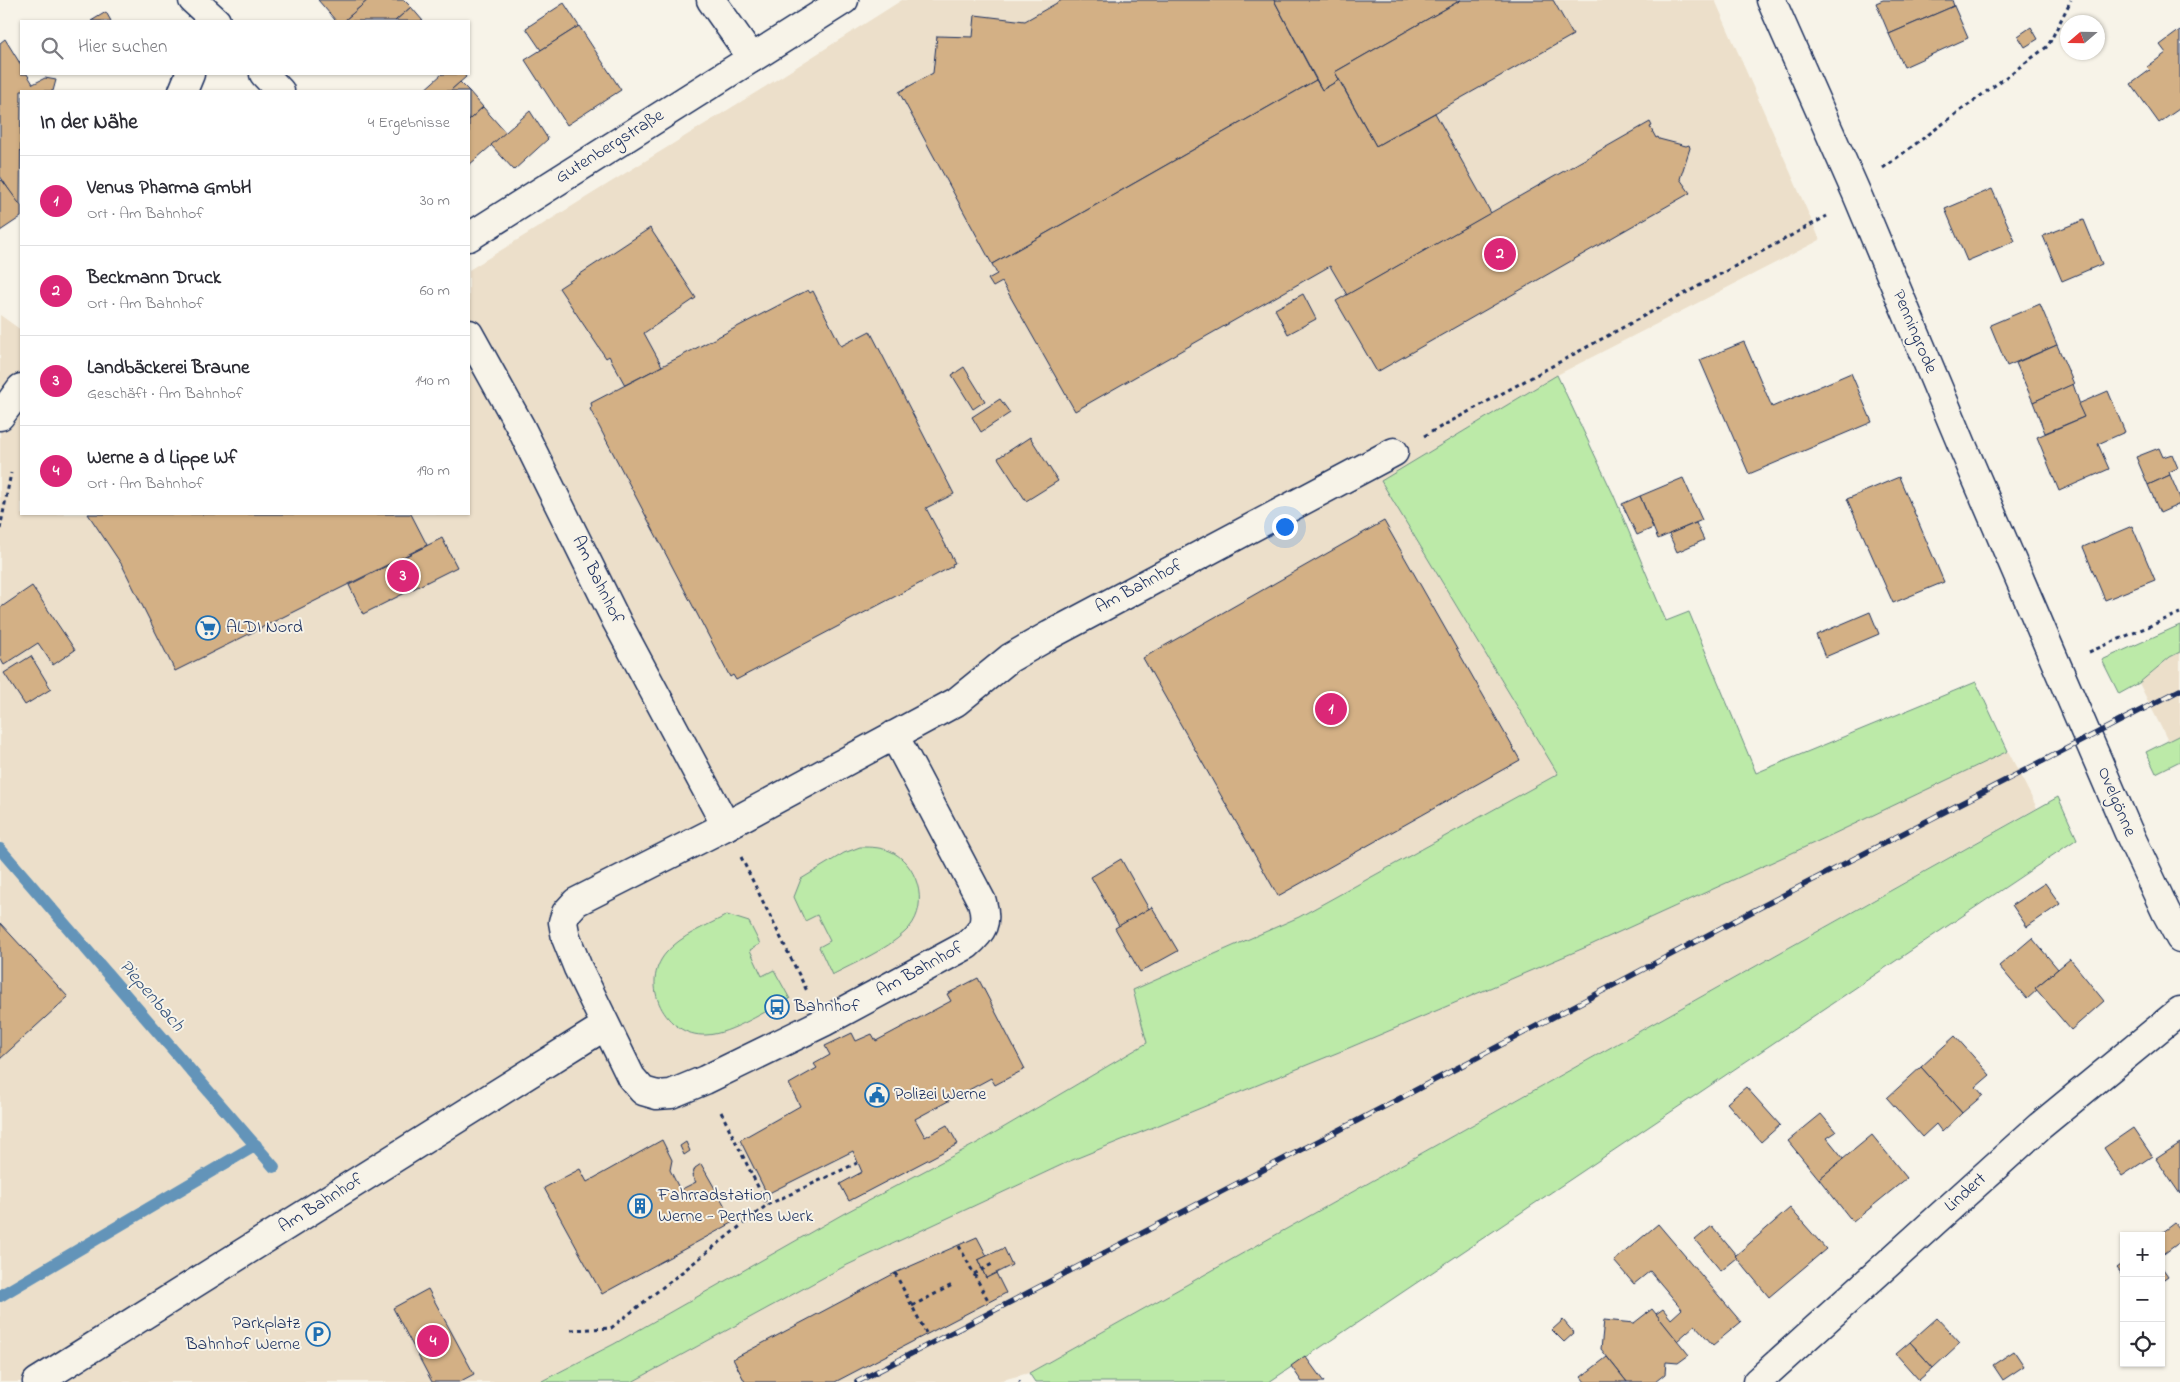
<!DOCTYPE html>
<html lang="de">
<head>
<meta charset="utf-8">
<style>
	:root { --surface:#fff; --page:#f7f7f7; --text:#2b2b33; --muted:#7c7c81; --line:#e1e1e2; --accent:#db2777 }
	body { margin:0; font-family:"Indie Flower",sans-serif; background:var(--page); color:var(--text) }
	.controls { position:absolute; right:15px; bottom:15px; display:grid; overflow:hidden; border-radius:0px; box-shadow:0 1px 4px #0004 }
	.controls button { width:45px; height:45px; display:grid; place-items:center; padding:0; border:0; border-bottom:1px solid var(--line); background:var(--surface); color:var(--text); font:25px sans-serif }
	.compass { position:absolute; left:2060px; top:15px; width:45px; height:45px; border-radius:50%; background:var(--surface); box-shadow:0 1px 4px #0004; rotate:250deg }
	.you { position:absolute; left:1284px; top:526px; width:18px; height:18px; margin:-12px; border:4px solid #fff; border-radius:50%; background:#1a73e8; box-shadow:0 0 0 8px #1a73e833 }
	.badge { display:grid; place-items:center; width:32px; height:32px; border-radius:50%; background:var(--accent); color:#fff; font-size:16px; font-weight:700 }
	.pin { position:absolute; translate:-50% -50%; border:2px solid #fff; box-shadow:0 1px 5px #0006 }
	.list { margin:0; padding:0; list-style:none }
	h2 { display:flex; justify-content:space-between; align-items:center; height:65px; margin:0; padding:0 20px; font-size:21px }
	h2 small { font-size:16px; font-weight:400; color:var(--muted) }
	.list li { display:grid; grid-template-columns:32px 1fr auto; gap:15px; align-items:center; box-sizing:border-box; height:90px; padding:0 20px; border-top:1px solid var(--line) }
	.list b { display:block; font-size:19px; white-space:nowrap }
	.list p { margin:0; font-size:16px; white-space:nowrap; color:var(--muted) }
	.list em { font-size:16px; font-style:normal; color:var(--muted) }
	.icon { flex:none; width:28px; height:28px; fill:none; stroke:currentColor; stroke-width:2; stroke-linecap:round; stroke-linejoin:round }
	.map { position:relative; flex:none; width:2180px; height:1382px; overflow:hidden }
	.search { position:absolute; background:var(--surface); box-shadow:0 1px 4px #0004; left:20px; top:20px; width:450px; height:55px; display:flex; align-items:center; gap:12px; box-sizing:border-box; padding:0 18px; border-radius:0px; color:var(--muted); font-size:19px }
	.panel { position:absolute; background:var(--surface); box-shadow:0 1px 4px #0004; left:20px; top:90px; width:450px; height:425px; border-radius:0px }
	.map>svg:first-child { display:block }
</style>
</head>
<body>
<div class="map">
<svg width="2180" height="1382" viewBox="0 0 2180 1382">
	<rect width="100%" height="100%" fill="#f7f3e8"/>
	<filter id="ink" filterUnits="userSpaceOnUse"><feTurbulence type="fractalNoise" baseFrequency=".02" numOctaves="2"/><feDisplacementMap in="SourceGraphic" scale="10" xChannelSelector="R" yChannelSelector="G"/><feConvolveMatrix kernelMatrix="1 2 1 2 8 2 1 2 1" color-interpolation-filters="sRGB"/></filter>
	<g filter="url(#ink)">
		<g fill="#ecdfca">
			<path d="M902 0H1715L1820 240 1557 375 1381 481 1558 774 1299 917 1134 990 1147 1043 979 1142 614 1344 540 1382H0V315L21 330V514H469V270L768 85Z"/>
			<path d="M2180 652V735L2168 741 2139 683 2170 657Z"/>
			<path d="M2008 751 2037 808 1029 1373 995 1382H632L843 1267 1070 1161 1344 1050 1584 948 1827 837Z"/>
		</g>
		<g fill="#bceaa8" stroke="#6c8c83">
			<path d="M1557 375 1614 496 1666 621 1689 612 1756 773 1976 682 2008 751 1827 837 1584 948 1344 1050 1070 1161 843 1267 632 1382H540L614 1344 843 1214 979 1142 1147 1043 1133 990 1299 917 1558 774 1381 481Z"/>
			<path d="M2180 625V652L2170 657 2139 683 2119 694 2102 660Z"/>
			<path d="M2180 735V761L2156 773 2146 752Z"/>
			<path d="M2058 797 2077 839 1269 1382H1035L1029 1373Z"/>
			<path d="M860 847C871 847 883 847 894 853 920 868 930 910 905 932 885 951 856 962 832 975L819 947 830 941 817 915 805 921 794 897 801 879 844 853Z"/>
			<path d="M727 915 749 922 760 944 750 950 762 976 774 970 790 999C766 1010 732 1034 706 1035 665 1037 639 984 666 953 681 935 707 926 727 915Z"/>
		</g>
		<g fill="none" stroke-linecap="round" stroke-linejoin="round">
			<g stroke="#6494b9" stroke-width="12">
				<path d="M0 849 274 1167"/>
				<path d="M0 1296 256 1145"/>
			</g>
		</g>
		<g fill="#d3b085" stroke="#1b2f5e">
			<path d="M318 0H368L344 21H336Z"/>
			<path d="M368 0H404L411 7 395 21H344Z"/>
			<path d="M1062 0H1274L1316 80 992 264 899 92 933 73 937 36 973 37 975 15 1025 21Z"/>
			<path d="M1274 0H1461L1335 72 1339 80 1322 90Z"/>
			<path d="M1461 0H1553L1573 35 1376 146 1335 72Z"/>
			<path d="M1883 0H1952L1954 6 1889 34 1876 3Z"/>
			<path d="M564 3 579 26 541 50 526 28Z"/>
			<path d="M1954 6 1968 38 1904 67 1889 34Z"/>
			<path d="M411 7 423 21H395Z"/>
			<path d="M106 12 111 21H91Z"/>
			<path d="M579 26 621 90 567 125 525 60Z"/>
			<path d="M2031 27 2038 39 2025 47 2018 36Z"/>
			<path d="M2180 30V110L2179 109 2159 123 2131 84 2150 70 2147 67 2166 53 2160 45Z"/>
			<path d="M5 39 21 65V74H27L33 84 45 78 56 80 53 91H21L20 207 0 176V43Z"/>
			<path d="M442 74H464L466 77 450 91H423Z"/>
			<path d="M1316 80 1322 90 1339 80 1376 146 1435 113 1491 213 1347 295 1330 266 1075 411 1002 282 993 287 988 279 997 274 992 264Z"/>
			<path d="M460 82 469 91H450Z"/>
			<path d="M469 91 483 107 469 120Z"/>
			<path d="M483 107 506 133 469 165V120Z"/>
			<path d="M530 111 548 139 514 170 491 145Z"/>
			<path d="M1650 122 1652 126 1650 127 1656 138 1658 137 1659 139 1686 146 1689 145 1690 148 1680 179 1690 193 1377 372 1336 301Z"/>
			<path d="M2 180 21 206V217L0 231V181Z"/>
			<path d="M1992 189 2015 241 1967 261 1945 209Z"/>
			<path d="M2084 220 2102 264 2062 281 2043 236Z"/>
			<path d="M650 228 696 298 644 333 662 366 625 385 609 356 606 358 559 288Z"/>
			<path d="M808 290 810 293 813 291 841 346 870 331 954 494 926 508 955 563 952 564 953 566 736 680 733 675 730 677 590 409 592 407 591 403Z"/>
			<path d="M1303 294 1316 319 1288 334 1275 309Z"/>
			<path d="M2040 304 2057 345 2007 366 1990 325Z"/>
			<path d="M1744 342 1772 407 1851 373 1872 422 1749 474 1700 360Z"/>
			<path d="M2057 345 2074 384 2033 402 2016 363Z"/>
			<path d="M964 367 985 401 973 409 952 375Z"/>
			<path d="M2073 384 2084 417 2045 433 2033 402Z"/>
			<path d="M2108 391 2125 432 2098 444 2109 469 2059 491 2037 437 2084 417 2078 404Z"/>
			<path d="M1000 399 1010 413 981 432 972 417Z"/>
			<path d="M1030 437 1058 481 1026 501 998 458Z"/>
			<path d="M2159 448 2163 457 2172 454 2178 468 2169 472 2170 475 2148 485 2136 457Z"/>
			<path d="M2170 475 2180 498V504L2160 513 2148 485Z"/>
			<path d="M1899 477 1944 582 1893 603 1847 499Z"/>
			<path d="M1683 478 1702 520 1658 539 1640 496Z"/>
			<path d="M1640 496 1653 528 1637 535 1622 504Z"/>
			<path d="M88 514H411L427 545 175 671 122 565Z"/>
			<path d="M1384 521 1520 760 1278 896 1143 658Z"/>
			<path d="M1696 523 1704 540 1677 552 1669 534Z"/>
			<path d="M2132 526 2155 580 2105 600 2083 547Z"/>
			<path d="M442 538 457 567 363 614 349 585Z"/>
			<path d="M32 586 75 650 53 665 38 643 4 665 0 658V608Z"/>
			<path d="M1870 612 1879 634 1825 657 1816 635Z"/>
			<path d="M31 656 51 689 25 705 4 673Z"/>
			<path d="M1121 859 1149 909 1119 926 1091 877Z"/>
			<path d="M2045 883 2060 904 2027 927 2012 905Z"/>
			<path d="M1152 907 1178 951 1140 972 1115 928Z"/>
			<path d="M0 923 68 997 0 1059Z"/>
			<path d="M2032 938 2058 969 2035 988 2037 990 2027 999 1999 966Z"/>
			<path d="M2070 959 2104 1001 2071 1030 2035 988Z"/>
			<path d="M978 978 1025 1069 995 1085 991 1078 915 1119 925 1137 947 1125 958 1144 849 1201 840 1184 862 1172 853 1151 767 1194 740 1140 800 1106 789 1084 817 1068 814 1064 830 1055 825 1046 852 1033 856 1041 872 1034 876 1041 951 1001 947 994Z"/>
			<path d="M1955 1036 1990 1075 1976 1087 1983 1095 1962 1113 1921 1067Z"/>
			<path d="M1921 1067 1962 1113 1942 1132 1936 1124 1922 1137 1887 1098Z"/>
			<path d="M1746 1087 1780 1125 1761 1142 1727 1103Z"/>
			<path d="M1821 1114 1836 1132 1827 1138 1844 1159 1819 1179 1788 1141Z"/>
			<path d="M2133 1128 2152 1156 2122 1176 2104 1148Z"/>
			<path d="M1872 1135 1907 1178 1853 1222 1819 1179Z"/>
			<path d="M662 1140 672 1160 670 1170 680 1190 696 1182 692 1176 695 1168 701 1164 734 1222 602 1294 544 1188 580 1169 587 1182Z"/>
			<path d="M686 1142 690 1151 684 1155 680 1146Z"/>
			<path d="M2180 1143V1194L2156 1159Z"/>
			<path d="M1790 1208 1826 1249 1769 1297 1735 1256Z"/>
			<path d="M2175 1223 2180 1229V1242L2161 1256V1236H2158Z"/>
			<path d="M1658 1224 1741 1322 1713 1345 1695 1325 1677 1341 1656 1314 1663 1309 1671 1319 1682 1309 1650 1271 1634 1284 1614 1261Z"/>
			<path d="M1712 1226 1736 1255 1735 1256 1737 1258 1721 1271 1695 1240Z"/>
			<path d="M977 1237 987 1256 978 1260 986 1278 996 1273 1006 1293 835 1382H745L733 1359 895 1273Z"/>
			<path d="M1004 1248 1012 1265 986 1278 978 1260Z"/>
			<path d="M2124 1262V1278L2116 1268Z"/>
			<path d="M2161 1266 2168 1276 2161 1281Z"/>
			<path d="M428 1289 474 1374 459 1382H432L393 1308Z"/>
			<path d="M1652 1309 1689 1355 1678 1363 1666 1362 1665 1374 1655 1382H1627L1601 1349 1604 1320 1634 1323Z"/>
			<path d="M1937 1318 1960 1343 1933 1368 1910 1342Z"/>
			<path d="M1563 1320 1574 1333 1564 1342 1552 1330Z"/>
			<path d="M1910 1342 1933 1368 1919 1380 1896 1354Z"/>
			<path d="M2014 1351 2024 1366 2003 1380 1993 1365Z"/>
			<path d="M1305 1356 1324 1382H1302L1291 1366Z"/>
			<path d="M1607 1357 1627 1382H1585L1581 1377Z"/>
		</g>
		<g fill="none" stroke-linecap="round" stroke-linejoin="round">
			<g stroke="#1b2f5e" stroke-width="31">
				<g id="minor">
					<path d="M193 0 216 21"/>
					<path d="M711 0 752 58"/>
					<path d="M264 74 280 91"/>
					<path d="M183 91 190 74"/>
					<path d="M469 237 844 0"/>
					<path d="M469 334 520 426 617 622 726 826"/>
					<path d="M0 416 21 388"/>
					<path d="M894 735 982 902C988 923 983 931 967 945L824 1022 705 1080 671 1094 657 1095 643 1091 631 1077 578 968 566 938 563 922 566 913 576 902 726 826 956 702 1010 658 1050 635 1394 452"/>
					<path d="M37 1382 605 1026"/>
					<path d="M1757 1382 2040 1126 2180 1011"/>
				</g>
			</g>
			<g stroke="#1b2f5e" stroke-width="31">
				<path id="major" d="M1771 0 1856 192 1962 445 2128 831 2166 912 2180 938"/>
			</g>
			<g stroke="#1b2f5e" stroke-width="3" stroke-dasharray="4 4" stroke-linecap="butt">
				<path d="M1883 168 2048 46 2071 0"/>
				<path d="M1424 436 1827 216"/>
				<path d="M0 529 11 473"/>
				<path d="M2089 652 2180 613"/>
				<path d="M741 857 807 991"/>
				<path d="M721 1112 767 1205 857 1163"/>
				<path d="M959 1246 988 1300"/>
				<path d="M895 1273 926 1333"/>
				<path d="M974 1274 994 1263"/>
				<path d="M912 1306 954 1284"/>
				<path d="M571 1330 611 1328 767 1205"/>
				<path d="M1019 1381 1020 1382"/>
			</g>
			<use href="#minor" stroke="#f7f3e8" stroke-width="28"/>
			<use href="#major" stroke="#f7f3e8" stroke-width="28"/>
			<g stroke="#1b2f5e" stroke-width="5.5">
				<path id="rail" d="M857 1382 1395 1101 1755 910 2180 690"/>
			</g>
			<use href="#rail" stroke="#f7f3e8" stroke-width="4" stroke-dasharray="11" stroke-linecap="butt"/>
		</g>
	</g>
	<defs>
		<g id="supermarket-ring" transform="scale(1.25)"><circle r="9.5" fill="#f7f3e8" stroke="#1f6fb2" stroke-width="1.5"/><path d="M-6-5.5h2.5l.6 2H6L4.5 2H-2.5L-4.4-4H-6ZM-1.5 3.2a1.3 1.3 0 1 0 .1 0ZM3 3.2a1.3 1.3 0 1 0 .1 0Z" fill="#1f6fb2"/></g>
		<g id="bus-ring" transform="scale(1.25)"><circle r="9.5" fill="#f7f3e8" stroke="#1f6fb2" stroke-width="1.5"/><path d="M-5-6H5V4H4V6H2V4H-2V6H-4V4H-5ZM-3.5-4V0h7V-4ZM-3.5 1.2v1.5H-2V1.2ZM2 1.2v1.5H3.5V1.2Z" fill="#1f6fb2"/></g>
		<g id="civic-ring" transform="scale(1.25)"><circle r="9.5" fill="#f7f3e8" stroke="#1f6fb2" stroke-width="1.5"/><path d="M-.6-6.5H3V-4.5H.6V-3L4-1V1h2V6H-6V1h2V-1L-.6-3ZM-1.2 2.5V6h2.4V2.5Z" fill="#1f6fb2"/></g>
		<g id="building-ring" transform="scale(1.25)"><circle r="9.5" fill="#f7f3e8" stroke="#1f6fb2" stroke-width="1.5"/><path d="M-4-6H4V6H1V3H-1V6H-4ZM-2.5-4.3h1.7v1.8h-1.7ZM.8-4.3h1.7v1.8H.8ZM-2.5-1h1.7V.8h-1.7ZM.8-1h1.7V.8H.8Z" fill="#1f6fb2"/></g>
		<g id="parking-ring" transform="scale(1.25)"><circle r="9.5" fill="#f7f3e8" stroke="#1f6fb2" stroke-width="1.5"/><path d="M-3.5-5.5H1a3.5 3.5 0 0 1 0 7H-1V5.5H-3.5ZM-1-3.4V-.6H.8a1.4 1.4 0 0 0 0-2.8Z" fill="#1f6fb2"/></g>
	</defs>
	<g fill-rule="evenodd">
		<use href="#supermarket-ring" x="208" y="628"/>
		<use href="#bus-ring" x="777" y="1007"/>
		<use href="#civic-ring" x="877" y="1095"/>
		<use href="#building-ring" x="640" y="1206"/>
		<use href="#parking-ring" x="318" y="1334"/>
	</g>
	<g text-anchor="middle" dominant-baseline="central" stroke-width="4" stroke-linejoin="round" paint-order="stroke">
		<g font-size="18" fill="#1b2f5e" stroke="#f7f3e8">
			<text transform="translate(610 147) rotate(-32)">Gutenbergstraße</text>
			<text transform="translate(1914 332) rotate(67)">Penningrode</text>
			<text transform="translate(597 580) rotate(64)">Am Bahnhof</text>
			<text transform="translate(1139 587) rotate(-28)">Am Bahnhof</text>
			<text transform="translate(2116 802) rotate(67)">Ovelgönne</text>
			<text transform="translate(920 970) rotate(-29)">Am Bahnhof</text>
			<text transform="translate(1966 1193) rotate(-42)">Lindert</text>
			<text transform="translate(321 1204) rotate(-32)">Am Bahnhof</text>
		</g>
		<g font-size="18" fill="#1b2f5e" stroke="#f7f3e8" text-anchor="start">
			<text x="226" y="628">ALDI Nord</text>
			<text x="794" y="1007">Bahnhof</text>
			<text x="894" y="1095">Polizei Werne</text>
			<text x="658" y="1196">Fahrradstation<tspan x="658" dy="21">Werne - Perthes Werk</tspan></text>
			<text x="300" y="1324" text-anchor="end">Parkplatz<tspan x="300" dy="21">Bahnhof Werne</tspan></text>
		</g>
		<g font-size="19" font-style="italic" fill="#33517c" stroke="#f7f3e8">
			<text transform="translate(151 996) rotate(49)">Piepenbach</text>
		</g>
	</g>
</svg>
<div class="controls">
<button>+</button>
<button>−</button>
<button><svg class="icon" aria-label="locate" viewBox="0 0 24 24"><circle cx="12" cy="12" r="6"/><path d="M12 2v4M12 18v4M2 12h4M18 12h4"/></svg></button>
</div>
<svg class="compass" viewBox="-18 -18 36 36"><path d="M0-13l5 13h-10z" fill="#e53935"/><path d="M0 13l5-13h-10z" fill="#7c7c81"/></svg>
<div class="you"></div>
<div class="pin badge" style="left:1331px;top:709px">1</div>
<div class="pin badge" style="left:1500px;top:254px">2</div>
<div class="pin badge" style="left:403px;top:576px">3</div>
<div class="pin badge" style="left:433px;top:1341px">4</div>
<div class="search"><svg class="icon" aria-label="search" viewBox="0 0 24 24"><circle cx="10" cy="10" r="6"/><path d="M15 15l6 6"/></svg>Hier suchen</div>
<section class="panel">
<h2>In der Nähe<small>4 Ergebnisse</small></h2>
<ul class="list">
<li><span class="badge">1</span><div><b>Venus Pharma GmbH</b><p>Ort · Am Bahnhof</p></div><em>30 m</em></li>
<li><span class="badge">2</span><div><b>Beckmann Druck</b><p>Ort · Am Bahnhof</p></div><em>60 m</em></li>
<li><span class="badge">3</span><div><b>Landbäckerei Braune</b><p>Geschäft · Am Bahnhof</p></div><em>140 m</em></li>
<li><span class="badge">4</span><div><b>Werne a d Lippe Wf</b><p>Ort · Am Bahnhof</p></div><em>190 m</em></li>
</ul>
</section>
</div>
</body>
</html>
